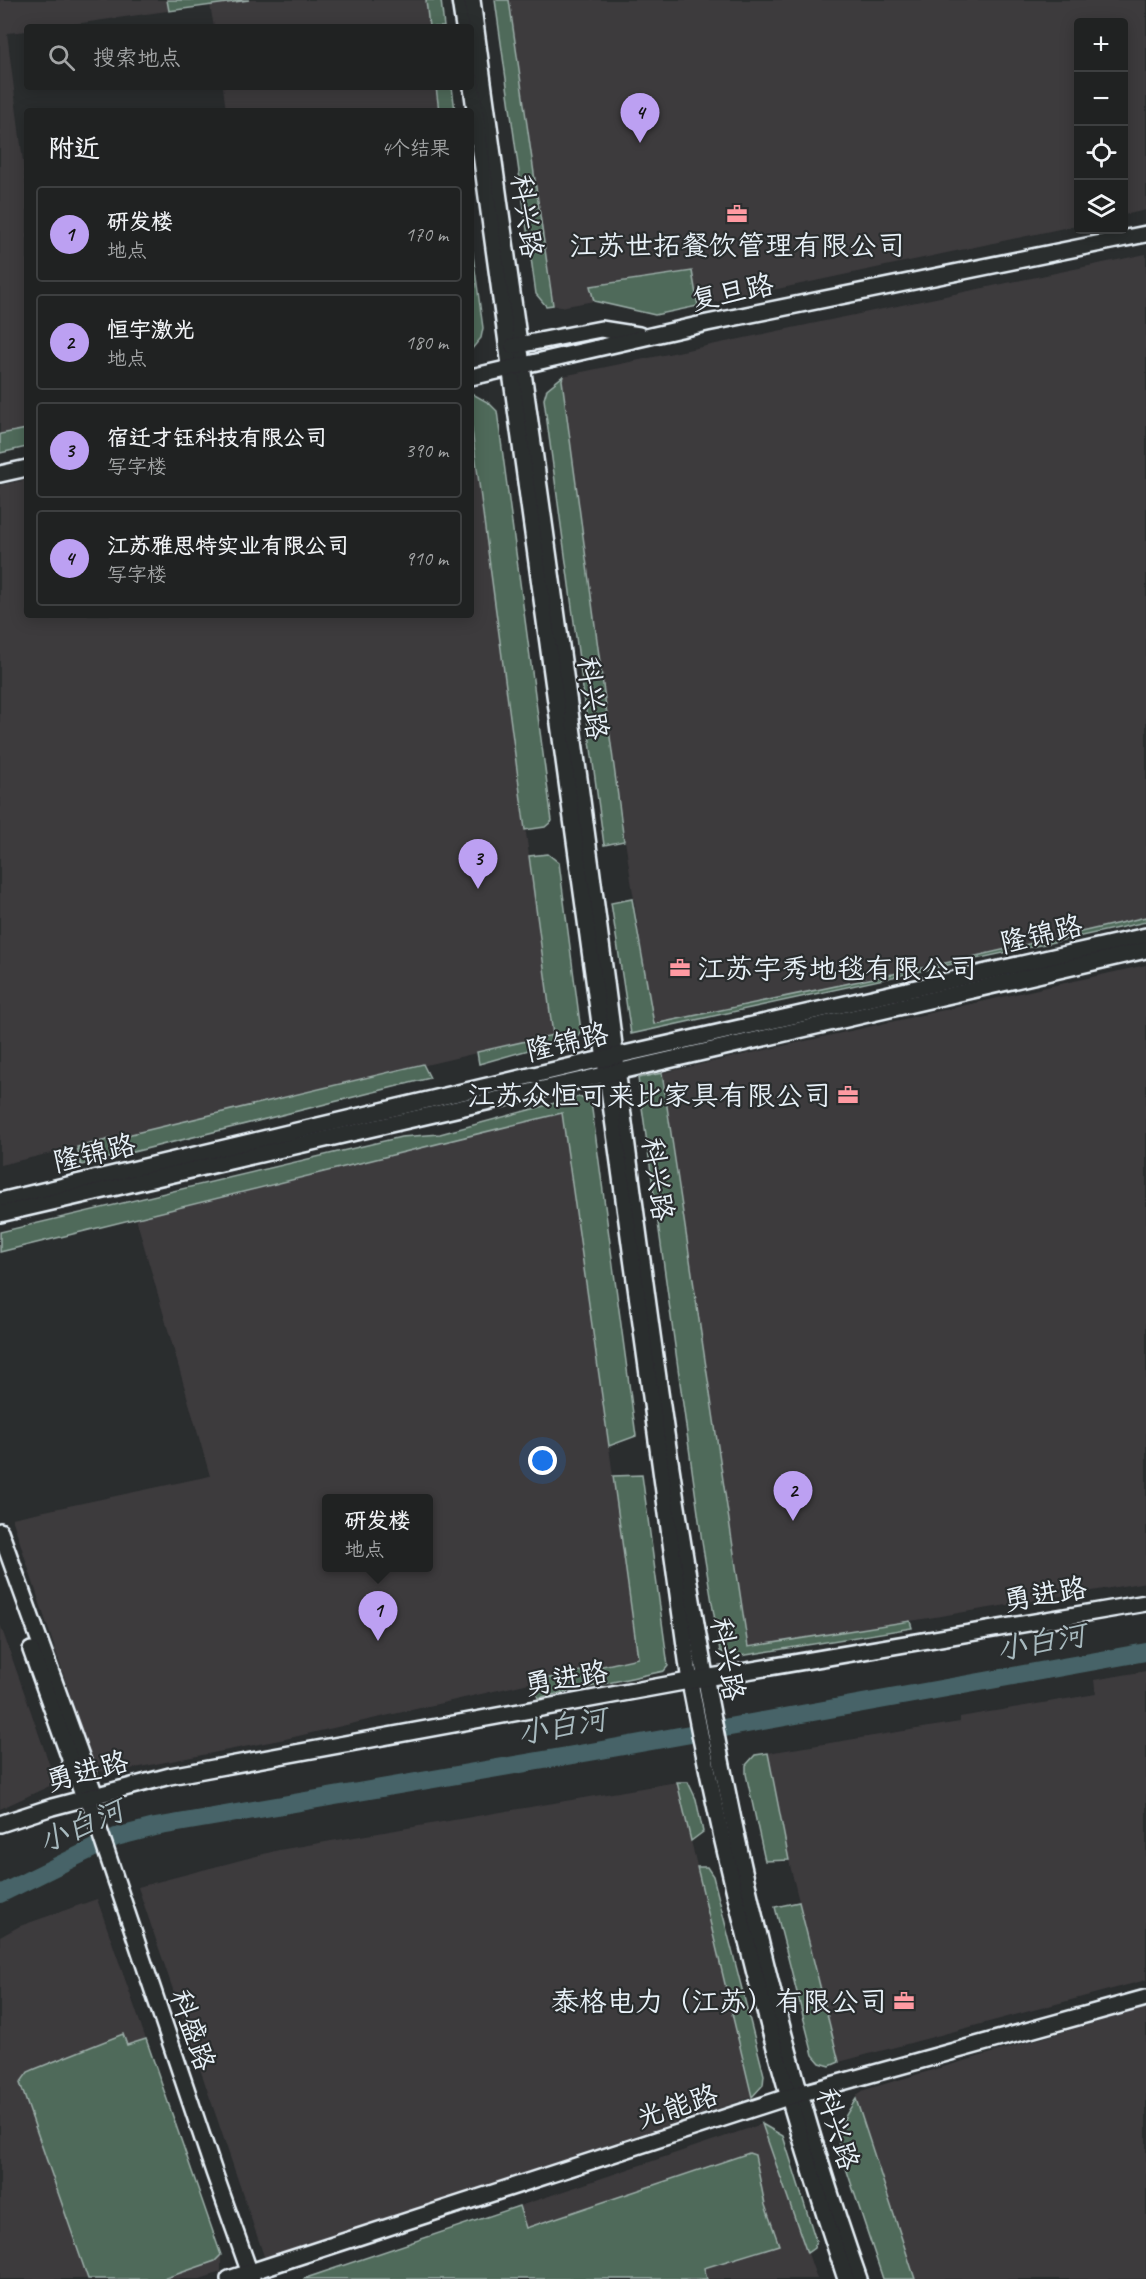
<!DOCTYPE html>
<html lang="zh">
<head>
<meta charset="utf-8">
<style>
	:root { --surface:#202222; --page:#2d2f2f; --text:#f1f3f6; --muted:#a2a4a5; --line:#3d3f40; --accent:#bca0f2 }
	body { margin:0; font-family:Caveat,"LXGW WenKai TC",sans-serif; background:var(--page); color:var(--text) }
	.controls { position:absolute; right:18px; top:18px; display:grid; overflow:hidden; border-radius:6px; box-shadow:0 3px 15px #0003 }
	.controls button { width:54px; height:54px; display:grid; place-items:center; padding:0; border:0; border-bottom:2px solid var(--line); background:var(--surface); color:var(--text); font:30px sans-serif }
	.you { position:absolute; left:543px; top:1461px; width:21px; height:21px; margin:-15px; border:4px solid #fff; border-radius:50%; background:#1a73e8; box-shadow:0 0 0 9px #1a73e833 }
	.badge { display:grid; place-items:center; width:39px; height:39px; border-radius:50%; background:var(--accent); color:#111; font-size:20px; font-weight:700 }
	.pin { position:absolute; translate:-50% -50px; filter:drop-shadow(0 2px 3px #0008) }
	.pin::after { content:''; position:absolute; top:32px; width:21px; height:18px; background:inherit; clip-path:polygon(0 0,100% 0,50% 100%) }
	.popup { position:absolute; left:322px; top:1494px; width:111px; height:78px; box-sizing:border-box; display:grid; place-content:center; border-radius:6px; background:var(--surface); filter:drop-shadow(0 2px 4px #0005); font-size:20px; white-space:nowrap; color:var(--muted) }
	.popup b { font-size:22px; color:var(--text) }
	.popup::after { content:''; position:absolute; left:50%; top:100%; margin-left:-12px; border:12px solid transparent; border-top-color:var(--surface) }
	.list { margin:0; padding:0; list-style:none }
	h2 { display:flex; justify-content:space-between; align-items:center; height:78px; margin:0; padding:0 24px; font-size:26px }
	h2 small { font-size:20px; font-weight:400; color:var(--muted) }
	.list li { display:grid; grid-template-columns:39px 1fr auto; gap:18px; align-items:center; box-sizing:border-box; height:96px; margin:0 12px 12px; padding:0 12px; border:2px solid var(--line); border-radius:6px }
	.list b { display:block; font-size:22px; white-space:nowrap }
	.list p { margin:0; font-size:20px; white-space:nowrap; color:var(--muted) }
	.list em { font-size:20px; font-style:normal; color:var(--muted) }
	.icon { flex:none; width:33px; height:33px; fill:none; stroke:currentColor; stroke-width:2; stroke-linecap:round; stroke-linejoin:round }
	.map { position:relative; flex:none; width:1146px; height:2279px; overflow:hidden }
	.search { position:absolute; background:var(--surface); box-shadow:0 3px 15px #0003; left:24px; top:24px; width:450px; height:66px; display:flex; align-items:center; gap:15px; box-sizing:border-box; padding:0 21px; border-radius:6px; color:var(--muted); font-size:22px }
	.panel { position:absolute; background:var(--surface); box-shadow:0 3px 15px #0003; left:24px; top:108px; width:450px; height:510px; border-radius:6px }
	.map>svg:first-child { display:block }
</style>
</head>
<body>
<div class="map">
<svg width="1146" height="2279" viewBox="0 0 1146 2279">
	<rect width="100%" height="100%" fill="#2a2d2e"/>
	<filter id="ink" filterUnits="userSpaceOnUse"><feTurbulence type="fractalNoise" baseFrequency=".0167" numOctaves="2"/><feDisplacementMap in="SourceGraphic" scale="12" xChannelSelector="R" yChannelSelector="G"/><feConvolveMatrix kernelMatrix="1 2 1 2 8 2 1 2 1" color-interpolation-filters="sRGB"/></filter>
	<g filter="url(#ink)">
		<g fill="#3e3b3e" fill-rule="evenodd">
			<path d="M0 0H426L429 27H214L210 5 53 27H27V31L7 33 27 194V429L0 434Z"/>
			<path d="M509 0H1146V210L1124 215V22H1078V225L655 315 594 301 560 307 553 305Z"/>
			<path d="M223 87H436L439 111H226Z"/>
			<path d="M1146 254V917L941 964 653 1024 612 755 562 380 563 376Z"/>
			<path d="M471 423 553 1035 0 1165V485L27 480V615H471Z"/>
			<path d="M1146 965V1582L748 1648 662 1073Z"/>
			<path d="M563 1113 638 1658 285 1739 114 1772 95 1771 12 1518 210 1476 136 1218ZM327 1498H429V1568H327Z"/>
			<path d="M0 1624 56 1783 0 1809Z"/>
			<path d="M1146 1671V1980L839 2062 790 1865 768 1753 960 1722V1717L1096 1694 1094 1680Z"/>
			<path d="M677 1782 752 2097 265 2259 138 1887 279 1850Z"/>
			<path d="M97 1899 221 2255V2272L200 2279H0V1937L20 1926Z"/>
			<path d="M1146 2008V2279H915L856 2099 857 2095 864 2090Z"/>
			<path d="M762 2124 817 2279H303Z"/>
		</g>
		<g fill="#506b5a" stroke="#9caea9" stroke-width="1.5">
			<path d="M167 0H249L169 11Z"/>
			<path d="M426 0H441L444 27H429Z"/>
			<path d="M495 0H509L553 305 546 306 536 294Z"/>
			<path d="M436 87H452L455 111H439Z"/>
			<path d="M471 241 483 328 481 338 471 350Z"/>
			<path d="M692 271 698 306 655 315 594 301 590 286Z"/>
			<path d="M563 376 562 380 624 841 604 845 544 399 547 389Z"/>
			<path d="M471 393 489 403 497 411 552 821 545 827 525 830 471 423Z"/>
			<path d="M27 429V447L0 453V434Z"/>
			<path d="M548 854 559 863 581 1031 578 1036 479 1064 477 1052 553 1035 529 856Z"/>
			<path d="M632 899 654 1024 941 964 1146 917V922L631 1034 611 903Z"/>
			<path d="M423 1064 430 1078 81 1165 77 1147Z"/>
			<path d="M662 1073 748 1647 910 1621 912 1628 734 1657 720 1651 702 1542 638 1078Z"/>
			<path d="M577 1097 587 1098 591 1102 636 1436 609 1446 562 1113 0 1252V1232L401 1137 440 1134Z"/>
			<path d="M642 1475 668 1666 664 1671 538 1698 532 1682 638 1658 613 1476Z"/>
			<path d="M768 1753 789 1860 765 1861 746 1774V1765L755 1755Z"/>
			<path d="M677 1782H688L696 1799 703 1832 691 1841Z"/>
			<path d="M697 1867H707L713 1876 764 2075 763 2085 752 2097Z"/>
			<path d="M799 1902 839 2062 830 2066 820 2063 813 2055 775 1907Z"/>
			<path d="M123 2034 127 2045 146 2039 221 2255 215 2261 163 2279H88L20 2083 28 2072 35 2069Z"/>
			<path d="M856 2099 915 2279H883L839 2147C836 2127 846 2115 856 2099Z"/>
			<path d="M762 2124 783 2136 816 2241 814 2248 807 2253Z"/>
			<path d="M749 2153 755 2155 765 2205 779 2245 704 2268 707 2279H303L519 2206 526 2228Z"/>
		</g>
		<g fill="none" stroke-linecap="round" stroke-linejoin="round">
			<path stroke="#466468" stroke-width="18" d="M0 1894 116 1837 155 1827 596 1751 1146 1652"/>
			<g stroke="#e8f1f8" stroke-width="20">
				<g id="secondary">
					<path d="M460 0 464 27"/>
					<path d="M472 0C519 354 572 707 616 1061 669 1471 720 1887 859 2279"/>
					<path d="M471 80 690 1682C728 1884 780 2084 846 2279"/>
					<path d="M513 346 601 329 639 335"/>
					<path d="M471 377 707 323 1146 234"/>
					<path d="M0 474 27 468"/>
					<path d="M0 1201 589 1062 1146 936"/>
					<path d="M0 1214 1146 950"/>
					<path d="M0 1531 95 1795"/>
					<path d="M31 1650 84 1798"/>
					<path d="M88 1797 214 2172 252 2279"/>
					<path d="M0 1824 52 1807 170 1776 705 1678 1146 1603"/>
					<path d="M229 2279 788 2097 1146 1998"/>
				</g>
			</g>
			<use href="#secondary" stroke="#2a2d2e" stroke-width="15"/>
		</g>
	</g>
	<defs>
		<g id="office-bare" transform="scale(1.62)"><path d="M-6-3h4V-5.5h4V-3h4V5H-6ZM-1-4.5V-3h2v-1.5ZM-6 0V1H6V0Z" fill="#ff9aa2" stroke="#2a2d2e" stroke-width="2.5" paint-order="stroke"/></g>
	</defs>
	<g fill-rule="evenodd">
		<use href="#office-bare" x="737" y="214"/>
		<use href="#office-bare" x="680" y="968"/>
		<use href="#office-bare" x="848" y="1095"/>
		<use href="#office-bare" x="904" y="2001"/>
	</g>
	<g text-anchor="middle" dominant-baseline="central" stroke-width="4.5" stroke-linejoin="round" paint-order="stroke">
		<g font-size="28" fill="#e8f1f8" stroke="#2a2d2e">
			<text transform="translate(527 216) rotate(82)">科兴路</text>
			<text transform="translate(732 292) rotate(-12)">复旦路</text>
			<text transform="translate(593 698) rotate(83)">科兴路</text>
			<text transform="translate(1041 934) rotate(-13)">隆锦路</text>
			<text transform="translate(567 1042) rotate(-13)">隆锦路</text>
			<text transform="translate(94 1153) rotate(-13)">隆锦路</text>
			<text transform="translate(658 1179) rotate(82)">科兴路</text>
			<text transform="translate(1045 1594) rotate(-10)">勇进路</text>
			<text transform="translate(728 1659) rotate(80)">科兴路</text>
			<text transform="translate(566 1678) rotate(-10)">勇进路</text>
			<text transform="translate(87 1771) rotate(-15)">勇进路</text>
			<text transform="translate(193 2030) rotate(71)">科盛路</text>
			<text transform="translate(677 2106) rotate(-18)">光能路</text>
			<text transform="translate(838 2129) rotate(73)">科兴路</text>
		</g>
		<g font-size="28" fill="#e8f1f8" stroke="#2a2d2e" text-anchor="end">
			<text x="737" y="245" text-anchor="middle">江苏世拓餐饮管理有限公司</text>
			<text x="697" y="968" text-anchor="start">江苏宇秀地毯有限公司</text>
			<text x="831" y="1095">江苏众恒可来比家具有限公司</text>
			<text x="887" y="2001">泰格电力（江苏）有限公司</text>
		</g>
		<g font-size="30" font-style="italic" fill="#a7b9be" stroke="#2a2d2e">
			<text transform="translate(1041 1642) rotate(-10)">小白河</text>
			<text transform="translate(562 1726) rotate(-10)">小白河</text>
			<text transform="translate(81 1826) rotate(-23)">小白河</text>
		</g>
	</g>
</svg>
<div class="controls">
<button>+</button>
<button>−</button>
<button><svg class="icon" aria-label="locate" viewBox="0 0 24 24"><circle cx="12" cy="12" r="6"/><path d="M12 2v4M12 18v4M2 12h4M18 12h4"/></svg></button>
<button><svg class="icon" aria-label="layers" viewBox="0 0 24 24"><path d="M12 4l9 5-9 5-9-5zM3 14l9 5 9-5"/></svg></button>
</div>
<div class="you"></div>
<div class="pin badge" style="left:378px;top:1641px">1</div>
<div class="popup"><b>研发楼</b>地点</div>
<div class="pin badge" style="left:793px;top:1521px">2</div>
<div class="pin badge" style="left:478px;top:889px">3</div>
<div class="pin badge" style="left:640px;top:143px">4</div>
<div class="search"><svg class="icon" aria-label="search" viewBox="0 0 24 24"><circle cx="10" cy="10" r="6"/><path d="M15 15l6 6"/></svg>搜索地点</div>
<section class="panel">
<h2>附近<small>4个结果</small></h2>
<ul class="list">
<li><span class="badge">1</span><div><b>研发楼</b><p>地点</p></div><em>170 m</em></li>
<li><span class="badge">2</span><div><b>恒宇激光</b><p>地点</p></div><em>180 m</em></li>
<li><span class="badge">3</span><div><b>宿迁才钰科技有限公司</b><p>写字楼</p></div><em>390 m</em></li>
<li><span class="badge">4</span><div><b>江苏雅思特实业有限公司</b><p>写字楼</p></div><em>910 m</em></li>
</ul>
</section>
</div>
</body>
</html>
